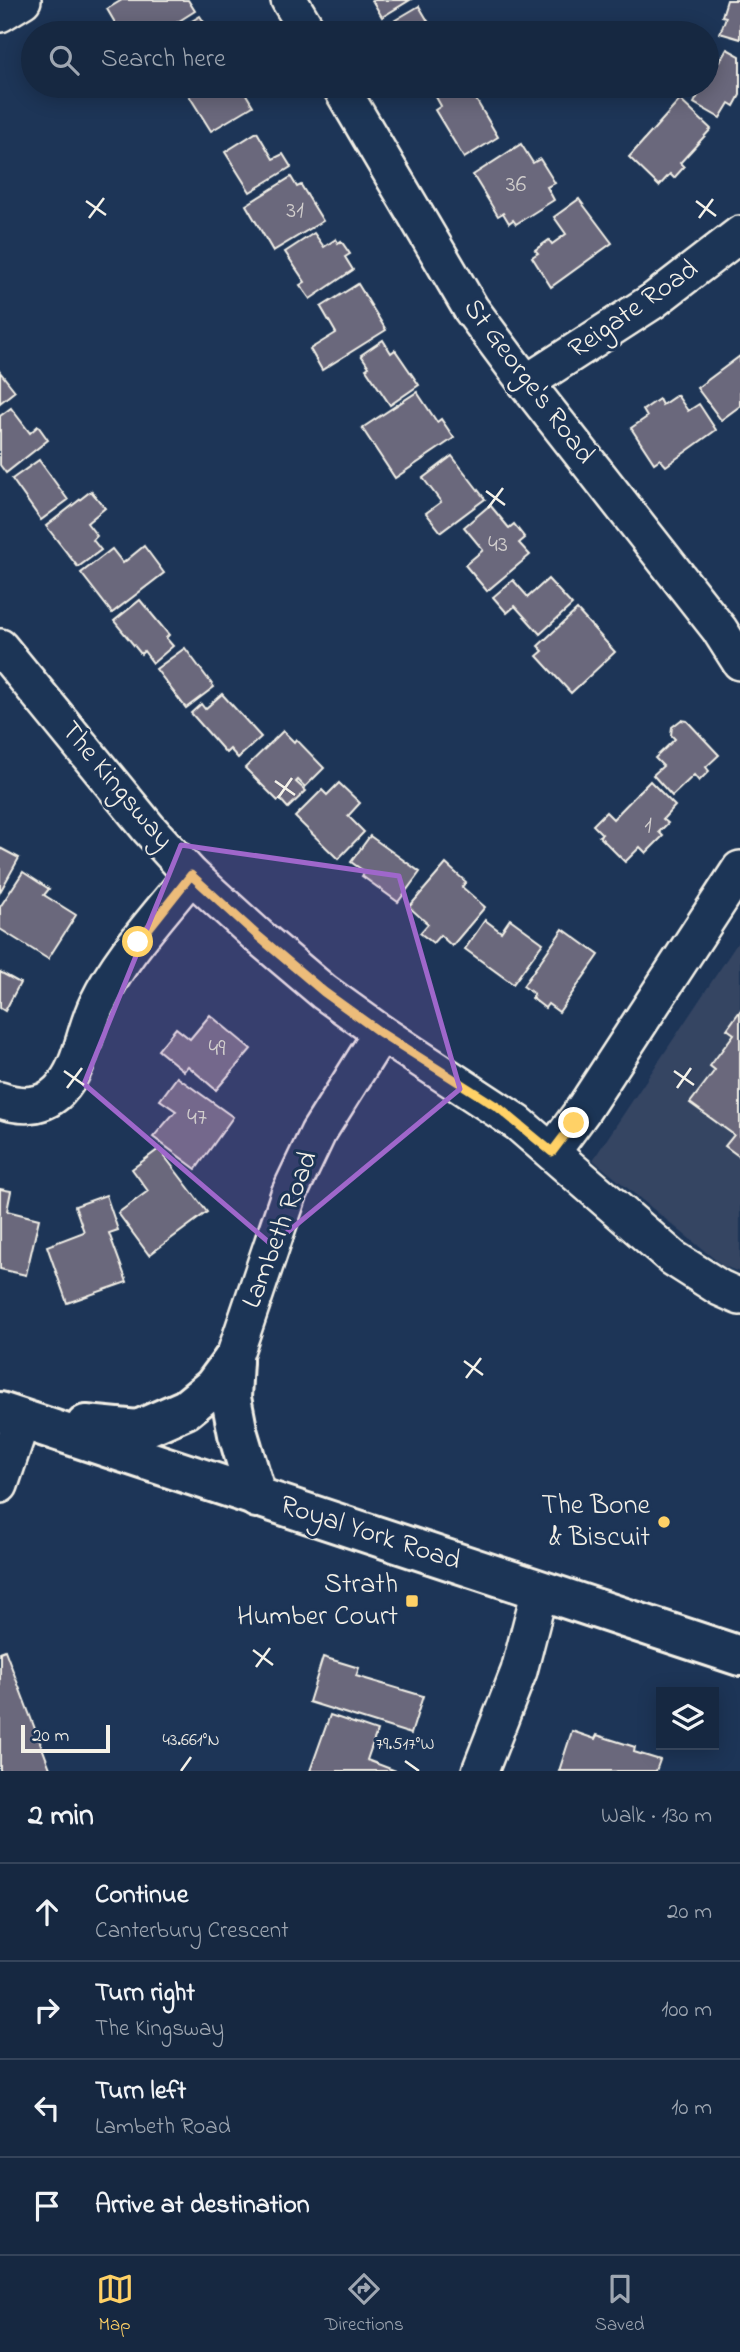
<!DOCTYPE html>
<html lang="en">
<head>
<meta charset="utf-8">
<style>
	:root { --surface:#162841; --page:#23344c; --text:#f1f3f6; --muted:#9ea6b1; --line:#35445a; --accent:#ffd166 }
	body { margin:0; font-family:"Indie Flower",sans-serif; background:var(--page); color:var(--text) }
	.controls { position:absolute; right:21px; bottom:21px; display:grid; overflow:hidden; border-radius:0px; box-shadow:0 4px 18px #0003 }
	.controls button { width:63px; height:63px; display:grid; place-items:center; padding:0; border:0; border-bottom:2px solid var(--line); background:var(--surface); color:var(--text); font:35px sans-serif }
	.scale { position:absolute; left:21px; bottom:18px; width:89px; box-sizing:border-box; padding-left:7px; border:4px solid #f4f1e8; border-top:0; font-size:19px; line-height:24px; white-space:nowrap; color:#f4f1e8; -webkit-text-stroke:5px #1d3557; paint-order:stroke }
	.stop { position:absolute; width:21px; height:21px; margin:-16px; border:5px solid #ffd166; border-radius:50%; background:#fff }
	.stop.end { background:#ffd166; border-color:#fff; box-shadow:0 2px 7px #0008 }
	.list { margin:0; padding:0; list-style:none }
	h2 { display:flex; justify-content:space-between; align-items:center; height:91px; margin:0; padding:0 28px; font-size:30px }
	h2 small { font-size:23px; font-weight:400; color:var(--muted) }
	.list li { display:grid; grid-template-columns:46px 1fr auto; gap:21px; align-items:center; box-sizing:border-box; height:98px; padding:0 28px; border-top:2px solid var(--line) }
	.list b { display:block; font-size:26px; white-space:nowrap }
	.list p { margin:0; font-size:23px; white-space:nowrap; color:var(--muted) }
	.list em { font-size:23px; font-style:normal; color:var(--muted) }
	.icon { flex:none; width:38px; height:38px; fill:none; stroke:currentColor; stroke-width:2; stroke-linecap:round; stroke-linejoin:round }
	.map { position:relative; flex:none; width:740px; height:1771px; overflow:hidden }
	.search { position:absolute; background:var(--surface); box-shadow:0 4px 18px #0003; left:21px; right:21px; top:21px; height:77px; display:flex; align-items:center; gap:18px; box-sizing:border-box; padding:0 24px; border-radius:38px; color:var(--muted); font-size:26px }
	.sheet { height:483px; background:var(--surface) }
	nav { display:flex; justify-content:space-around; align-items:center; box-sizing:border-box; height:98px; border-top:2px solid var(--line); background:var(--surface); font-size:19px; color:var(--muted) }
	nav a { display:grid; justify-items:center; gap:4px }
	nav .on { color:var(--accent) }
	.map>svg:first-child { display:block }
</style>
</head>
<body>
<div class="map">
<svg width="740" height="1771" viewBox="0 0 740 1771">
	<rect width="100%" height="100%" fill="#1d3557"/>
	<filter id="ink" filterUnits="userSpaceOnUse"><feTurbulence type="fractalNoise" baseFrequency=".0143" numOctaves="2"/><feDisplacementMap in="SourceGraphic" scale="14" xChannelSelector="R" yChannelSelector="G"/><feConvolveMatrix kernelMatrix="1 2 1 2 8 2 1 2 1" color-interpolation-filters="sRGB"/></filter>
	<g filter="url(#ink)">
		<path fill="#344462" d="M740 939V1272L723 1266 593 1160Z"/>
		<g fill="#6a687c" stroke="#f4f1e8" stroke-width="2">
			<path d="M122 0H188L195 11 160 33H121L107 9Z"/>
			<path d="M372 0H410L382 17Z"/>
			<path d="M727 0H740V39L720 33 726 17 722 16Z"/>
			<path d="M419 6 435 33H399L392 22Z"/>
			<path d="M200 16 211 33H172Z"/>
			<path d="M727 49 740 56V95L734 106 729 103 720 118 694 103 703 86 706 88 711 80 707 78V74L715 59 720 61Z"/>
			<path d="M201 86H241L253 106 211 131 188 94Z"/>
			<path d="M440 86H468L498 137 464 158 435 110 441 106 432 90Z"/>
			<path d="M680 100 711 129 680 163 684 167 674 178 670 174 659 186 629 157Z"/>
			<path d="M257 132 273 159 283 154 291 167 250 192 225 152Z"/>
			<path d="M521 144 533 163 540 159 555 183 547 187 554 200 516 224 513 220 509 223 503 213 498 216 473 175Z"/>
			<path d="M291 177 297 187 301 185 323 221 273 251 246 205Z"/>
			<path d="M579 199 612 243 551 287 532 257 538 253 535 250 549 240 552 244 566 234 554 217Z"/>
			<path d="M314 233 324 247 336 239 338 243 341 241 350 254 345 257 353 270 310 299 300 285 305 282 285 252Z"/>
			<path d="M358 284 386 330 322 370 310 349 336 333 321 307Z"/>
			<path d="M383 340 391 353 395 350 419 385 390 405 366 369 369 367 361 355Z"/>
			<path d="M740 356V406L721 420 697 388Z"/>
			<path d="M0 372 15 391 0 403Z"/>
			<path d="M417 392 437 422 441 419 454 438 395 478 362 428Z"/>
			<path d="M677 395 688 411 699 404 716 430 666 466 660 459 654 463 631 428 647 417 643 410 659 399 662 405Z"/>
			<path d="M11 408 30 433 38 426 48 440 6 473 0 465V416Z"/>
			<path d="M452 456 485 499 441 532 426 513 441 502 423 478Z"/>
			<path d="M39 460 68 500 41 520 12 479Z"/>
			<path d="M91 491 105 508 87 523 97 536 93 540 101 550 78 567 46 526Z"/>
			<path d="M490 505 509 528 514 524 525 538 519 543 530 555 487 591 465 565 483 550 464 527Z"/>
			<path d="M144 546 164 573 112 613 81 573 112 549 123 563Z"/>
			<path d="M548 579 572 605 540 634 515 606 507 613 493 597 513 580 528 597Z"/>
			<path d="M140 600 169 635 166 638 173 646 153 663 144 651 141 654 114 621Z"/>
			<path d="M577 610 615 652 571 693 537 656 543 651 538 646Z"/>
			<path d="M185 648 214 687 186 708 156 669Z"/>
			<path d="M222 694 261 737 238 758 230 749 226 753 191 713 201 704 205 709Z"/>
			<path d="M681 720 687 721 719 755 706 767 709 771 699 781 694 775 672 796 653 775 663 766 655 758 675 739 671 735 672 727Z"/>
			<path d="M283 731 294 742 296 739 324 768 305 787 298 780 296 782 306 791 288 808 280 799 278 801 245 768Z"/>
			<path d="M650 781 675 806 663 819 668 823 659 832 663 836 646 853 640 847 625 862 599 836 602 834 593 825 606 812 613 819Z"/>
			<path d="M339 783 360 803 348 816 364 832 338 859 295 817 322 790 327 795Z"/>
			<path d="M370 836 420 872 398 902 362 876 365 872 351 862Z"/>
			<path d="M0 848 19 858 0 892Z"/>
			<path d="M446 864 466 882 462 887 485 907 452 946 440 935 433 943 420 933 428 924 409 907Z"/>
			<path d="M23 872 49 889 44 895 76 915 48 959 0 929V907Z"/>
			<path d="M510 919 543 943 513 984 465 949 485 920 501 932Z"/>
			<path d="M563 929 599 955 559 1012 548 1004 545 1008 532 998 534 994 523 986Z"/>
			<path d="M0 972 20 983 5 1011 0 1008Z"/>
			<path d="M740 1011V1157L725 1146 734 1135 690 1103 715 1070 710 1066 734 1034 727 1029Z"/>
			<path d="M210 1015 251 1049 216 1090 188 1066 184 1071 158 1050 176 1028 190 1039Z"/>
			<path d="M177 1077 233 1117 196 1169 153 1137 176 1111 160 1100Z"/>
			<path d="M159 1149 207 1212 149 1255 118 1213 148 1191 132 1169Z"/>
			<path d="M0 1189 11 1191 7 1211 39 1219 26 1275 0 1269Z"/>
			<path d="M106 1195 118 1230 109 1233 127 1282 67 1303 47 1246 84 1232 75 1206Z"/>
			<path d="M5 1650 51 1771H0V1652Z"/>
			<path d="M323 1657 359 1668 356 1676 423 1696 411 1734 309 1702Z"/>
			<path d="M330 1715 377 1731 367 1760 396 1771H310Z"/>
			<path d="M572 1731 595 1739 597 1735 635 1747 634 1752 660 1760 656 1771H559Z"/>
		</g>
		<g fill="none" stroke-linecap="round" stroke-linejoin="round">
			<g stroke="#f4f1e8" stroke-width="40">
				<g id="minor">
					<path d="M289 0 309 33"/>
					<path d="M0 14 23 0"/>
					<path d="M340 86 471 309 526 383 719 629 740 662"/>
					<path d="M526 383 653 301 740 234"/>
					<path d="M0 647 149 829 191 875 258 936 324 992 381 1033 518 1123 673 1258 720 1288 740 1297"/>
					<path d="M0 1100C21 1107 42 1108 59 1091 82 1067 83 1032 97 1004 120 956 159 916 191 875"/>
					<path d="M552 1152 583 1110 740 869"/>
					<path d="M233 1360 289 1194 318 1133 381 1033"/>
					<path d="M0 1485 22 1420"/>
					<path d="M480 1771 519 1671 540 1590"/>
				</g>
			</g>
			<g stroke="#f4f1e8" stroke-width="44">
				<g id="major">
					<path d="M233 1360 231 1398 238 1434 257 1498"/>
					<path d="M0 1412 740 1656"/>
					<path d="M86 1425 138 1430 186 1409 213 1387 233 1360"/>
				</g>
			</g>
			<use href="#minor" stroke="#1d3557" stroke-width="35"/>
			<use href="#major" stroke="#1d3557" stroke-width="38"/>
		</g>
	</g>
	<g fill="none" stroke-linecap="round" stroke-linejoin="round" filter="url(#ink)">
		<path stroke="#ffd166" stroke-width="9" d="M138 942 191 875 258 936 324 992 381 1033 499 1108 552 1152 574 1123"/>
	</g>
	<path fill="#9f67cb" fill-opacity="0.2" stroke="#9f67cb" stroke-width="5" stroke-linejoin="round" d="M181 845 399 876 460 1089 272 1245 84 1084Z"/>
	<path fill="none" stroke="#f4f1e8" stroke-width="2.5" d="M86 201 106 215M696 201 716 216M89 218 104 198M699 218 713 199M486 491 505 505M488 508 503 488M275 781 295 795M278 798 292 778M64 1071 84 1085M674 1071 694 1085M67 1088 82 1068M677 1088 691 1068M464 1361 483 1375M466 1378 481 1358M253 1650 273 1665M256 1667 270 1648M405 1761 419 1771M181 1771 191 1757"/>
	<g fill="#ffd166" stroke="#1d3557" stroke-width="2.5">
		<circle cx="664" cy="1522" r="7"/>
		<rect x="405" y="1594" width="14" height="14" rx="3.5"/>
	</g>
	<g text-anchor="middle" dominant-baseline="central" stroke-width="6" stroke-linejoin="round" paint-order="stroke">
		<g font-size="24" fill="#d2cfcd">
			<text x="516" y="185">36</text>
			<text x="295" y="211">31</text>
			<text x="498" y="545">43</text>
			<text x="648" y="826">1</text>
			<text x="217" y="1049">49</text>
			<text x="197" y="1118">47</text>
		</g>
		<g font-size="28" fill="#f4f1e8" stroke="#1d3557">
			<text transform="translate(634 310) rotate(-35)">Reigate Road</text>
			<text transform="translate(528 382) rotate(53)">St George's Road</text>
			<text transform="translate(116 786) rotate(50)">The Kingsway</text>
			<text transform="translate(281 1230) rotate(-69)">Lambeth Road</text>
			<text transform="translate(370 1534) rotate(18)">Royal York Road</text>
		</g>
		<g font-size="28" fill="#f4f1e8" stroke="#1d3557" text-anchor="end">
			<text x="650" y="1506">The Bone<tspan x="650" dy="32">&amp; Biscuit</tspan></text>
			<text x="398" y="1585">Strath<tspan x="398" dy="32">Humber Court</tspan></text>
		</g>
	</g>
	<g font-size="18" text-anchor="middle" fill="#f4f1e8" stroke="#1d3557" stroke-width="6" stroke-linejoin="round" paint-order="stroke">
		<text x="191" y="1745">43.661°N</text>
		<text x="405" y="1749">79.517°W</text>
	</g>
</svg>
<div class="controls">
<button><svg class="icon" aria-label="layers" viewBox="0 0 24 24"><path d="M12 4l9 5-9 5-9-5zM3 14l9 5 9-5"/></svg></button>
</div>
<div class="scale">20 m</div>
<div class="stop" style="left:138px;top:942px"></div>
<div class="stop end" style="left:574px;top:1123px"></div>
<div class="search"><svg class="icon" aria-label="search" viewBox="0 0 24 24"><circle cx="10" cy="10" r="6"/><path d="M15 15l6 6"/></svg>Search here</div>
</div>
<section class="sheet">
<h2>2 min<small>Walk · 130 m</small></h2>
<ul class="list">
<li><svg class="icon" aria-label="ahead" viewBox="0 0 24 24"><path d="M12 20V5M6 11l6-6 6 6"/></svg><div><b>Continue</b><p>Canterbury Crescent</p></div><em>20 m</em></li>
<li><svg class="icon" aria-label="right" viewBox="0 0 24 24"><path d="M7 20v-9h11M14 6l5 5-5 5"/></svg><div><b>Turn right</b><p>The Kingsway</p></div><em>100 m</em></li>
<li><svg class="icon" aria-label="left" viewBox="0 0 24 24"><path d="M17 20v-9H6M10 6l-5 5 5 5"/></svg><div><b>Turn left</b><p>Lambeth Road</p></div><em>10 m</em></li>
<li><svg class="icon" aria-label="arrive" viewBox="0 0 24 24"><path d="M6 21V4h12l-3 4 3 4H6"/></svg><div><b>Arrive at destination</b></div></li>
</ul>
</section>
<nav>
<a class="on"><svg class="icon" aria-label="map" viewBox="0 0 24 24"><path d="M3 6l6-2 6 2 6-2v14l-6 2-6-2-6 2zM9 4v14M15 6v14"/></svg>Map</a>
<a><svg class="icon" aria-label="directions" viewBox="0 0 24 24"><path d="M12 3l9 9-9 9-9-9zM9 14v-3h6M13 9l2 2-2 2"/></svg>Directions</a>
<a><svg class="icon" aria-label="saved" viewBox="0 0 24 24"><path d="M7 4h10v16l-5-4-5 4z"/></svg>Saved</a>
</nav>
</body>
</html>
